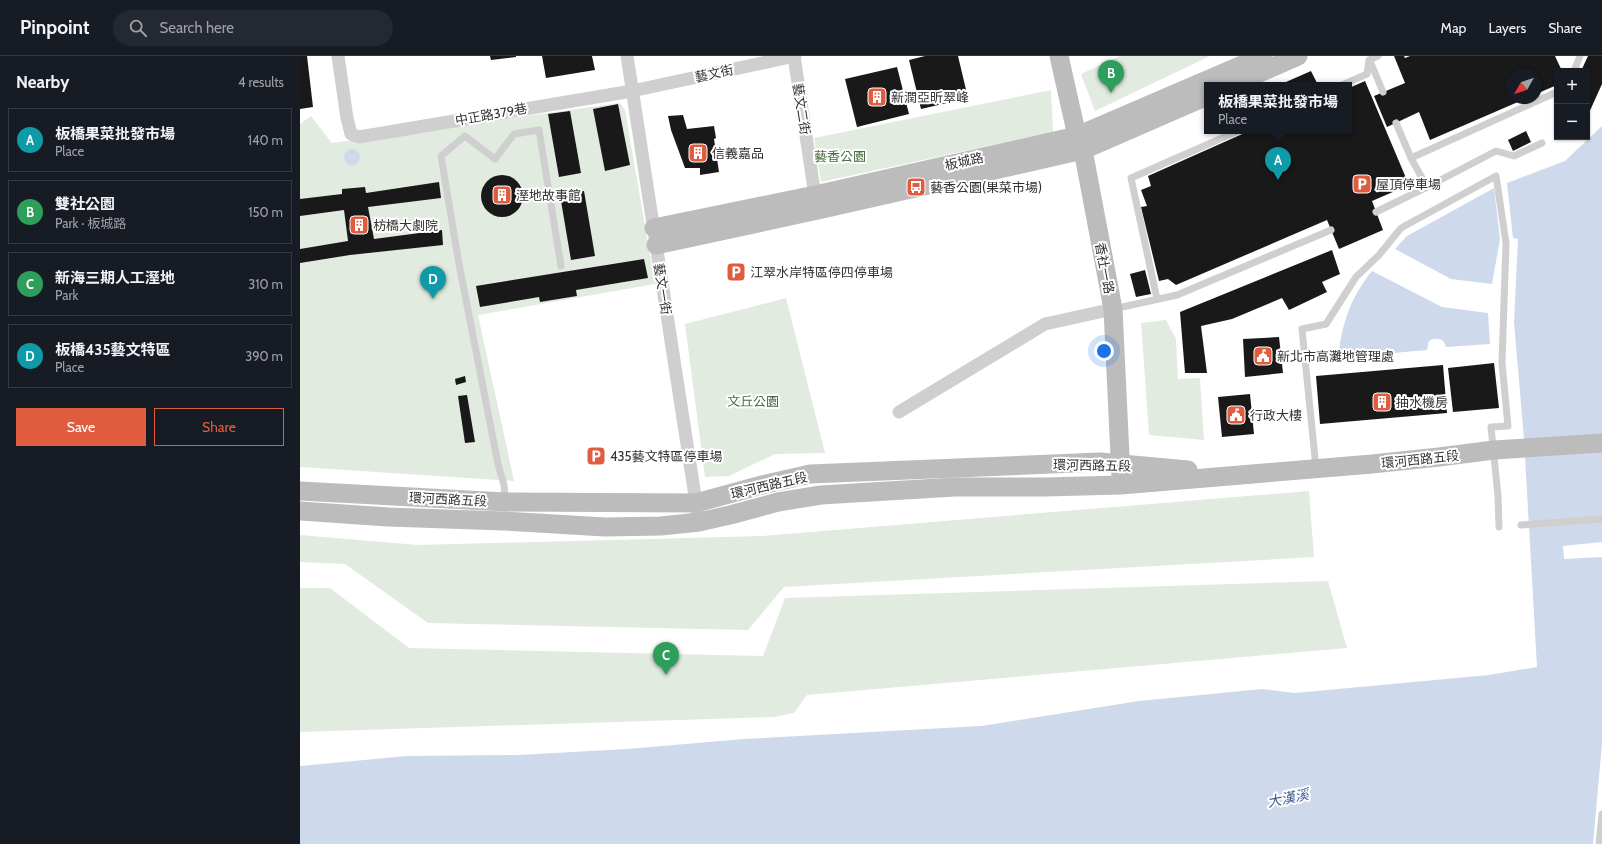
<!DOCTYPE html>
<html lang="en">
<head>
<meta charset="utf-8">
<style>
	:root { --surface:#171b24; --page:#242831; --text:#f1f3f6; --muted:#9ea1a6; --line:#363941; --accent:#df5d3e }
	body { margin:0; font-family:Cabin,"Noto Sans TC",sans-serif; background:var(--page); color:var(--text) }
	.controls { position:absolute; right:12px; top:12px; display:grid; overflow:hidden; border-radius:0px; box-shadow:0 1px 3px #0004 }
	.controls button { width:36px; height:36px; display:grid; place-items:center; padding:0; border:0; border-bottom:1px solid var(--line); background:var(--surface); color:var(--text); font:20px sans-serif }
	.compass { position:absolute; left:1206px; top:12px; width:36px; height:36px; border-radius:50%; background:var(--surface); box-shadow:0 1px 3px #0004; rotate:230deg }
	.you { position:absolute; left:804px; top:295px; width:14px; height:14px; margin:-10px; border:3px solid #fff; border-radius:50%; background:#1a73e8; box-shadow:0 0 0 6px #1a73e833 }
	.badge { display:grid; place-items:center; width:26px; height:26px; border-radius:50%; background:var(--accent); color:#fff; font-size:13px; font-weight:700 }
	.pin { position:absolute; translate:-50% -33px; filter:drop-shadow(0 1px 2px #0008) }
	.pin::after { content:''; position:absolute; top:21px; width:14px; height:12px; background:inherit; clip-path:polygon(0 0,100% 0,50% 100%) }
	.popup { position:absolute; left:904px; top:26px; width:148px; height:52px; box-sizing:border-box; display:grid; place-content:center; border-radius:0px; background:var(--surface); filter:drop-shadow(0 1px 3px #0005); font-size:13px; white-space:nowrap; color:var(--muted) }
	.popup b { font-size:15px; color:var(--text) }
	.popup::after { content:''; position:absolute; left:50%; top:100%; margin-left:-8px; border:8px solid transparent; border-top-color:var(--surface) }
	.list { margin:0; padding:0; list-style:none }
	h2 { display:flex; justify-content:space-between; align-items:center; height:52px; margin:0; padding:0 16px; font-size:17px }
	h2 small { font-size:13px; font-weight:400; color:var(--muted) }
	.list li { display:grid; grid-template-columns:26px 1fr auto; gap:12px; align-items:center; box-sizing:border-box; height:64px; margin:0 8px 8px; padding:0 8px; border:1px solid var(--line); border-radius:0px }
	.list b { display:block; font-size:15px; white-space:nowrap }
	.list p { margin:0; font-size:13px; white-space:nowrap; color:var(--muted) }
	.list em { font-size:13px; font-style:normal; color:var(--muted) }
	.actions { display:flex; gap:8px; padding:12px 16px }
	.actions a { flex:1; padding:9px 0; border:1px solid var(--accent); border-radius:0px; text-align:center; font-size:14px; color:var(--accent) }
	.actions .main { background:var(--accent); color:#fff }
	.icon { flex:none; width:22px; height:22px; fill:none; stroke:currentColor; stroke-width:2; stroke-linecap:round; stroke-linejoin:round }
	.map { position:relative; flex:none; width:1302px; height:788px; overflow:hidden }
	header { display:flex; align-items:center; gap:24px; box-sizing:border-box; height:56px; padding:0 20px; background:var(--surface); border-bottom:1px solid var(--line) }
	header strong { font-size:19px }
	nav { display:flex; gap:22px; margin-inline-start:auto; font-size:14px }
	.search { width:280px; height:36px; background:var(--page); display:flex; align-items:center; gap:10px; box-sizing:border-box; padding:0 14px; border-radius:22px; color:var(--muted); font-size:15px }
	main { display:flex }
	aside { flex:1; background:var(--surface) }
	.map>svg:first-child { display:block }
</style>
</head>
<body>
<header>
<strong>Pinpoint</strong>
<div class="search"><svg class="icon" aria-label="search" viewBox="0 0 24 24"><circle cx="10" cy="10" r="6"/><path d="M15 15l6 6"/></svg>Search here</div>
<nav><a>Map</a><a>Layers</a><a>Share</a></nav>
</header>
<main>
<aside>
<h2>Nearby<small>4 results</small></h2>
<ul class="list">
<li><span class="badge" style="background:#0f9aa8">A</span><div><b>板橋果菜批發市場</b><p>Place</p></div><em>140 m</em></li>
<li><span class="badge" style="background:#2e9e5b">B</span><div><b>雙社公園</b><p>Park · 板城路</p></div><em>150 m</em></li>
<li><span class="badge" style="background:#2e9e5b">C</span><div><b>新海三期人工溼地</b><p>Park</p></div><em>310 m</em></li>
<li><span class="badge" style="background:#0f9aa8">D</span><div><b>板橋435藝文特區</b><p>Place</p></div><em>390 m</em></li>
</ul>
<div class="actions"><a class="main">Save</a><a>Share</a></div>
</aside>
<div class="map">
<svg width="1302" height="788" viewBox="0 0 1302 788">
	<rect width="100%" height="100%" fill="#fff"/>
	<g fill="#e2ebdf">
		<path d="M820 0H910L795 55 781 18Z"/>
		<path d="M751 34 753 76 521 126 514 82Z"/>
		<path d="M320 47 325 54 355 228 178 259 214 425 0 411V68L11 60 32 87Z"/>
		<path d="M486 242 525 397 475 398 429 420 405 421 385 268Z"/>
		<path d="M866 264 876 283 878 323 900 322 904 384 849 379 841 267Z"/>
		<path d="M1009 435 1014 501 484 531 448 574 128 567 45 508 0 506V479L118 489 462 480Z"/>
		<path d="M1028 525 1047 592 507 639 494 657 474 661 0 676V532H30L109 592 463 600 485 542Z"/>
	</g>
	<g fill="#cfd9ec">
		<path d="M1302 70V486L1263 490 1264 503 1302 501V788H0V710L107 700 218 699 327 693 444 683 681 670 839 645 962 633 995 637 1189 619 1237 611 1224 383 1214 266 1218 183 1213 182 1207 127 1265 105Z"/>
		<circle cx="52" cy="101" r="8"/>
		<path d="M1194 132 1200 183 1192 228 1151 223 1095 193 1107 180Z"/>
		<path d="M1072 215 1142 251 1188 257 1190 288 1146 291C1144 282 1136 281 1129 285L1127 294 1038 302C1042 268 1050 242 1072 215Z"/>
	</g>
	<path fill="#fff" d="M1302 688V788H1293Z"/>
	<g fill="#191919">
		<path d="M0 0H7L13 51 0 53Z"/>
		<path d="M190 0H216V1L191 4Z"/>
		<path d="M242 0H292L295 14 246 22Z"/>
		<path d="M625 0H658L668 42 621 53 609 4Z"/>
		<path d="M1094 0H1104L1105 2 1110 0H1255L1262 15H1257V29L1236 38V18H1212V42H1227L1130 84 1119 56 1087 71 1074 40 1105 27Z"/>
		<path d="M1288 0H1302V28L1288 59 1287 15H1281Z"/>
		<path d="M597 11 609 58 557 71 545 23Z"/>
		<path d="M1011 15 1017 27 1013 29H987L986 26Z"/>
		<path d="M1065 25 1109 129 1072 145 1083 174 1039 193 1027 164 876 229 868 223 859 225 841 151 847 150 841 134 851 130 848 120 949 75H1049V32Z"/>
		<path d="M318 48 330 109 305 115 293 53Z"/>
		<path d="M270 55 281 117 259 121 248 58Z"/>
		<path d="M383 59 387 73 414 70 416 82 414 83 419 116 400 119V112H385L371 74 368 60Z"/>
		<path d="M1226 75 1231 86 1213 95 1208 84Z"/>
		<circle cx="202" cy="140" r="21"/>
		<path d="M139 126 141 142 68 151 74 183 142 174 143 189 50 199 0 207V193L48 185 44 154 0 160V143L42 138V133L65 131 66 137Z"/>
		<path d="M284 135 295 200 271 204 260 139Z"/>
		<path d="M1032 194 1040 218 1022 226 1027 236 989 254 982 242 932 263 901 270 907 317H885L880 256Z"/>
		<path d="M344 203 348 222 276 234 277 240 240 246 239 241 180 251 176 230Z"/>
		<path d="M845 214 851 238 836 241 830 218Z"/>
		<path d="M979 281 983 317 945 321 943 283Z"/>
		<path d="M1194 307 1199 352 1153 356 1148 312Z"/>
		<path d="M1143 309 1147 357 1020 368 1016 320Z"/>
		<path d="M165 320 166 326 156 329 155 323Z"/>
		<path d="M950 338 954 378 922 381 918 341Z"/>
		<path d="M167 339 175 386 165 387 158 340Z"/>
	</g>
	<g fill="none" stroke-linecap="round" stroke-linejoin="round">
		<g stroke="#cfcfcf" stroke-width="7">
			<path d="M1070 5 1083 36"/>
			<path d="M1274 15 1280 0"/>
			<path d="M1042 29 1067 18 1069 4 1078 0"/>
			<path d="M1111 102 1257 36"/>
			<path d="M1127 131 1196 95 1214 100 1242 87"/>
			<path d="M1076 156 1127 131 1111 102 1096 67"/>
			<path d="M857 243 831 122 938 75"/>
			<path d="M813 253 877 239 1031 174"/>
			<path d="M1016 412 1002 273 1026 268 1056 221 1079 199 1101 172 1196 120 1206 187 1202 307 1208 370 1191 371 1198 440 1199 471"/>
			<path d="M205 444 204 429 198 408 159 208 141 100 165 80 195 103 214 78 239 74 261 210"/>
			<path d="M1221 469 1302 463"/>
			<path d="M1299 788 1302 758"/>
		</g>
		<g stroke="#cfcfcf" stroke-width="13">
			<path d="M38 0 47 62 51 78 59 81 332 35 495 0"/>
			<path d="M327 0 399 466"/>
			<path d="M494 0 516 146"/>
			<path d="M599 356 745 268 813 253"/>
		</g>
		<g stroke="#bcbcbc" stroke-width="19">
			<path d="M759 0 777 80 783 94 813 253 821 421"/>
			<path d="M932 29 998 0"/>
			<path d="M354 172 515 139 777 80 963 0"/>
			<path d="M356 189 518 154 783 94 907 40"/>
			<path d="M0 435 205 446 396 447 462 429 510 418 800 406 888 414"/>
			<path d="M0 455 88 461 204 465 305 471 361 470 399 466 430 459 478 446 521 439 655 431H745L821 429 1072 408 1139 401 1194 394 1302 387"/>
		</g>
	</g>
	<defs>
		<g id="building-square" transform="scale(1)"><rect x="-9" y="-9" width="18" height="18" rx="4" fill="#df5d3e" stroke="#fff"/><path d="M-4-6H4V6H1V3H-1V6H-4ZM-2.5-4.3h1.7v1.8h-1.7ZM.8-4.3h1.7v1.8H.8ZM-2.5-1h1.7V.8h-1.7ZM.8-1h1.7V.8H.8Z" fill="#fff"/></g>
		<g id="parking-square" transform="scale(1)"><rect x="-9" y="-9" width="18" height="18" rx="4" fill="#df5d3e" stroke="#fff"/><path d="M-3.5-5.5H1a3.5 3.5 0 0 1 0 7H-1V5.5H-3.5ZM-1-3.4V-.6H.8a1.4 1.4 0 0 0 0-2.8Z" fill="#fff"/></g>
		<g id="bus-square" transform="scale(1)"><rect x="-9" y="-9" width="18" height="18" rx="4" fill="#df5d3e" stroke="#fff"/><path d="M-5-6H5V4H4V6H2V4H-2V6H-4V4H-5ZM-3.5-4V0h7V-4ZM-3.5 1.2v1.5H-2V1.2ZM2 1.2v1.5H3.5V1.2Z" fill="#fff"/></g>
		<g id="civic-square" transform="scale(1)"><rect x="-9" y="-9" width="18" height="18" rx="4" fill="#df5d3e" stroke="#fff"/><path d="M-.6-6.5H3V-4.5H.6V-3L4-1V1h2V6H-6V1h2V-1L-.6-3ZM-1.2 2.5V6h2.4V2.5Z" fill="#fff"/></g>
	</defs>
	<g fill-rule="evenodd">
		<use href="#building-square" x="577" y="41"/>
		<use href="#building-square" x="398" y="97"/>
		<use href="#parking-square" x="1062" y="128"/>
		<use href="#bus-square" x="616" y="131"/>
		<use href="#building-square" x="202" y="139"/>
		<use href="#building-square" x="59" y="169"/>
		<use href="#parking-square" x="436" y="216"/>
		<use href="#civic-square" x="963" y="300"/>
		<use href="#building-square" x="1082" y="346"/>
		<use href="#civic-square" x="936" y="359"/>
		<use href="#parking-square" x="296" y="400"/>
	</g>
	<g text-anchor="middle" dominant-baseline="central" stroke-width="4" stroke-linejoin="round" paint-order="stroke">
		<g font-size="13" fill="#323232" stroke="#fff">
			<text transform="translate(414 17) rotate(-12)">藝文街</text>
			<text transform="translate(502 53) rotate(81)">藝文二街</text>
			<text transform="translate(191 58) rotate(-10)">中正路379巷</text>
			<text transform="translate(664 105) rotate(-13)">板城路</text>
			<text transform="translate(805 212) rotate(79)">香社一路</text>
			<text transform="translate(363 233) rotate(81)">藝文一街</text>
			<text transform="translate(1120 403) rotate(-6)">環河西路五段</text>
			<text transform="translate(792 409) rotate(1)">環河西路五段</text>
			<text transform="translate(469 429) rotate(-13)">環河西路五段</text>
			<text transform="translate(148 443) rotate(3)">環河西路五段</text>
		</g>
		<g font-size="13" fill="#323232" stroke="#fff" text-anchor="start">
			<text x="591" y="41">新潤亞昕翠峰</text>
			<text x="412" y="97">信義嘉品</text>
			<text x="1076" y="128">屋頂停車場</text>
			<text x="630" y="131">藝香公園(果菜市場)</text>
			<text x="216" y="139">溼地故事館</text>
			<text x="73" y="169">枋橋大劇院</text>
			<text x="450" y="216">江翠水岸特區停四停車場</text>
			<text x="977" y="300">新北市高灘地管理處</text>
			<text x="1096" y="346">抽水機房</text>
			<text x="950" y="359">行政大樓</text>
			<text x="310" y="400">435藝文特區停車場</text>
		</g>
		<g font-size="13" fill="#4a6d40" stroke="#fff">
			<text x="540" y="100">藝香公園</text>
			<text x="453" y="345">文丘公園</text>
		</g>
		<g font-size="14" font-style="italic" fill="#425e93" stroke="#fff">
			<text transform="translate(988 742) rotate(-11)">大漢溪</text>
		</g>
	</g>
</svg>
<div class="controls">
<button>+</button>
<button>−</button>
</div>
<svg class="compass" viewBox="-18 -18 36 36"><path d="M0-13l5 13h-10z" fill="#e53935"/><path d="M0 13l5-13h-10z" fill="#9ea1a6"/></svg>
<div class="you"></div>
<div class="pin badge" style="left:978px;top:124px;background:#0f9aa8">A</div>
<div class="popup"><b>板橋果菜批發市場</b>Place</div>
<div class="pin badge" style="left:811px;top:37px;background:#2e9e5b">B</div>
<div class="pin badge" style="left:366px;top:619px;background:#2e9e5b">C</div>
<div class="pin badge" style="left:133px;top:243px;background:#0f9aa8">D</div>
</div>
</main>
</body>
</html>
